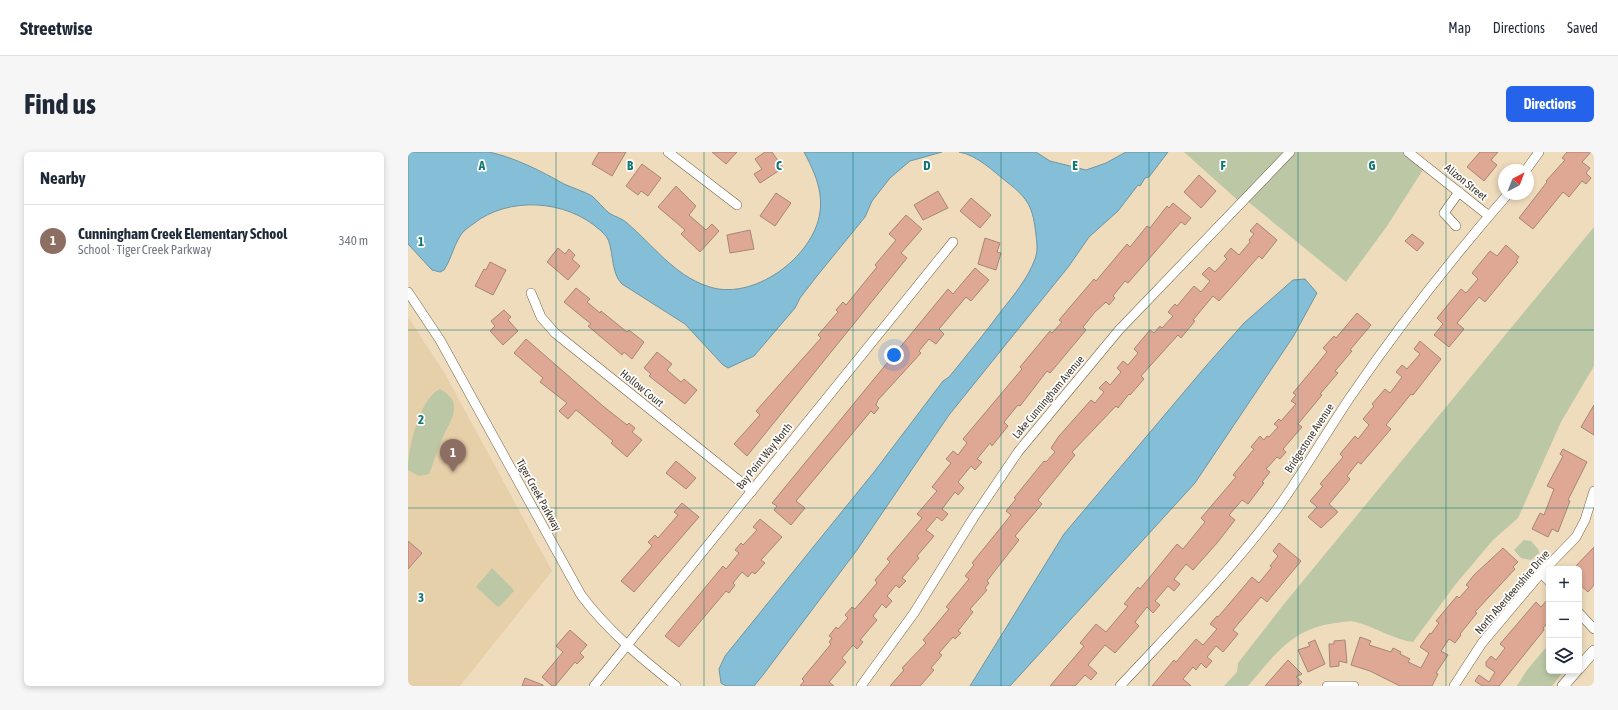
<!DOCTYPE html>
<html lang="en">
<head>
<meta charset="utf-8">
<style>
	:root { --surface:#fff; --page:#f6f6f7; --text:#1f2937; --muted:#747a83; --line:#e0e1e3; --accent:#2563eb }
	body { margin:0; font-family:"Asap Condensed",sans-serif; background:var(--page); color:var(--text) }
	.controls { position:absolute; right:12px; bottom:12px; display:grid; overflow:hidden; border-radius:6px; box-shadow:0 2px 6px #0003 }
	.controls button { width:36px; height:36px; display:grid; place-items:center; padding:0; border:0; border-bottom:1px solid var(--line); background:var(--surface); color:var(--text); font:20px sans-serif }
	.compass { position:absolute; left:1090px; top:12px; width:36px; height:36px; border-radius:50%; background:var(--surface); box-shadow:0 2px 6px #0003; rotate:42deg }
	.you { position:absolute; left:486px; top:203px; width:14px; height:14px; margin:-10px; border:3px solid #fff; border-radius:50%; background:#1a73e8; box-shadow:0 0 0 6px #1a73e833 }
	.badge { display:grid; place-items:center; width:26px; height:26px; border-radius:50%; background:var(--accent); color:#fff; font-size:13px; font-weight:700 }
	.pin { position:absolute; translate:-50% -33px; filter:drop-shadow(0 1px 2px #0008) }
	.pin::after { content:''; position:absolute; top:21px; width:14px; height:12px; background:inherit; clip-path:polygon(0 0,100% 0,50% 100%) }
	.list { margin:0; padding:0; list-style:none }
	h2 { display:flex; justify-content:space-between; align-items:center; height:52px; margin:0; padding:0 16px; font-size:17px }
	h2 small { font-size:13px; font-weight:400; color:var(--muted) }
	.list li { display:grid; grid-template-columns:26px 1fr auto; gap:12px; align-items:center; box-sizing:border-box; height:72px; padding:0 16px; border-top:1px solid var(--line) }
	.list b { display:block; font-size:15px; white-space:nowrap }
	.list p { margin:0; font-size:13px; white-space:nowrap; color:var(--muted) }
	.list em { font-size:13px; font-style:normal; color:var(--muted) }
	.icon { flex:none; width:22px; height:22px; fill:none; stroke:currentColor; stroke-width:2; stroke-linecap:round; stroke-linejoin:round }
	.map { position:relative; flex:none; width:1186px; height:534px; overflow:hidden; border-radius:6px }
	header { display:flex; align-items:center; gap:24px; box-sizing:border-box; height:56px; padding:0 20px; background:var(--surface); border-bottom:1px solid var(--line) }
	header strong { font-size:19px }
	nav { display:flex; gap:22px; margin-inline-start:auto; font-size:14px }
	.intro { display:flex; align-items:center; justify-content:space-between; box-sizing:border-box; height:96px; padding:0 24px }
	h1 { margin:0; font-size:28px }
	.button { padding:10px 18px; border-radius:6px; background:var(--accent); color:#fff; font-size:14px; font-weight:700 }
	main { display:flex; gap:24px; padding:0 24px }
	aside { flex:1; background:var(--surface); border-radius:6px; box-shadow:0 2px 6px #0003 }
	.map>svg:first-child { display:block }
</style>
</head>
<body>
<header>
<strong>Streetwise</strong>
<nav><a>Map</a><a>Directions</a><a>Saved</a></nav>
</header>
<div class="intro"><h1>Find us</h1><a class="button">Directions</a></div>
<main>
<aside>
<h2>Nearby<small></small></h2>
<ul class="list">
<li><span class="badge" style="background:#8d6e63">1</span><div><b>Cunningham Creek Elementary School</b><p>School · Tiger Creek Parkway</p></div><em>340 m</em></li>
</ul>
</aside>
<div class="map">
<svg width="1186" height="534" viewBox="0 0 1186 534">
	<rect width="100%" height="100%" fill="#efdcbd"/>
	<path fill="#e6d0aa" d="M0 165 36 220 144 419 52 534H0Z"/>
	<g fill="#bbc7a5">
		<path d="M776 0H1000L1018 13 979 74 938 130 838 48 834 52Z"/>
		<path d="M1186 75V214L1153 270 1110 366 1085 388 1047 433 1005 490C987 488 967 475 948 470 941 468 933 471 927 471 883 477 867 503 840 534H816L829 520 830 511 876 452Z"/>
		<path d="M32 237C58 251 42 268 34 287 29 298 26 310 21 322L11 324 0 318C0 297 11 247 32 237Z"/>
		<path d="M1116 388 1123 389 1130 397 1131 401 1123 408 1113 406 1106 398Z"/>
		<path d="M84 416 105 437 106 439 92 454 90 455 68 435Z"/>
		<path d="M1141 492V519H1156L1144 534H1109L1119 518Z"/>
	</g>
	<g fill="#84bfd7" stroke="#6e95a2">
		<path d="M0 0C19 0 38 0 57 0 65 0 74 0 81 0 108 6 133 19 156 32 165 36 175 39 184 44 190 49 195 56 201 61 207 65 214 66 219 71 245 93 266 123 299 134 344 151 406 105 412 60 415 38 406 19 396 0H534L502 9 482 26 464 49 457 65 409 124 392 146 387 156 346 204 320 216 315 213 277 172 214 132C202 121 206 94 198 84 167 50 110 43 72 67 67 71 60 75 55 80 46 91 44 106 36 118L32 120 24 118 0 92Z"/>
		<path d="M551 0H628L642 9 678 18 698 11 718 0H760L741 25 737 26 732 34 730 33 710 59 681 85 661 114 541 263 449 398 355 523 346 534H318L313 531 311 517 317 504 466 320 535 229 541 225C559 203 577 181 594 158 606 143 620 126 627 107 630 99 629 92 628 83 625 56 621 47 599 30 585 19 569 3 551 0Z"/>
		<path d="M897 127 909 141 885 185 787 331 602 534H562L656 382 798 214 836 171 885 128Z"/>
	</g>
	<g fill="#dea895" stroke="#a78579">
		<path d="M191 0H218L204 24 184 12Z"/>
		<path d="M304 0H329L318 12Z"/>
		<path d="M357 0H364L375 16 352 31 346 22 354 17 347 7Z"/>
		<path d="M1072 0H1090L1083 8 1089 13 1076 29 1059 15Z"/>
		<path d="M1159 0H1183L1174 10 1182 16 1178 21 1183 26 1178 32 1174 29 1161 45 1155 40 1125 77 1111 66 1139 30 1138 29 1157 8 1154 6Z"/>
		<path d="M234 12 253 26 240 44 233 39 230 43 218 34Z"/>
		<path d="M791 23 808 39 793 56 776 40Z"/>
		<path d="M268 34 288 54 281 63 298 78 304 72 311 79 292 100 273 82 277 78 250 55Z"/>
		<path d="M530 39 540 56 515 68 506 53Z"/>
		<path d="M368 41 383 51 367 74 352 64Z"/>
		<path d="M563 46 583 63 572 76 552 59Z"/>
		<path d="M765 51 783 66 777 73 773 70 720 131 717 129 705 144 707 146 701 153 698 150 687 160 675 175 678 178 648 214 642 221 639 219 612 254 610 253 596 270 600 274 584 294 582 291 569 307 574 310 567 318 563 314 550 330 556 336 550 343 547 340 534 357 540 362 534 369 529 365 518 378 526 384 509 404 511 406 494 426 498 429 491 436 488 433 479 444 484 449 478 456 474 452 465 464 469 468 452 488 455 490 449 497 445 493 434 506 438 510 421 530 426 534H392L396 529 394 527 423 492 421 490 424 486 421 484 428 475 430 477 440 466 437 463 444 455 447 457 469 431 467 428 482 410 479 407 514 366 509 362 529 339 524 335 543 311 538 307 545 299 550 303 559 291 555 287 614 217 612 215 642 179 644 181 654 170 651 168 686 127 688 129 719 92 722 95 739 74 742 76 759 54 761 56Z"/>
		<path d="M498 63 514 77 493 101 499 106 339 304 326 292 352 263 348 259 413 186 410 183 430 160 428 158 435 150 438 153 469 115 467 113 488 88 481 82Z"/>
		<path d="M849 71 869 88 854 107 851 104 811 149 805 144 785 168 787 169 773 186 770 183 733 224 736 227 722 243 721 242 710 256 708 254 664 300 667 303 630 348 634 352 607 384 611 388 579 429 581 431 577 436 579 438 562 457 565 460 550 479 553 481 547 487 545 485 531 501 534 503 523 516 526 518 512 534H482L496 518 494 516 518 491 515 488 541 457 538 455 561 427 557 424 566 413 564 411 603 363 598 359 608 347 606 346 636 309 638 310 647 300 643 296 651 284 683 248 687 251 696 240 691 236 698 229 702 233 713 220 709 216 715 209 720 213 730 201 726 197 742 178 746 181 752 174 754 176 765 164 760 160 767 152 769 154 786 134 793 140 802 129 794 122 801 115 807 120 819 107 816 104 823 96 831 103 842 90 841 88 846 82 842 79Z"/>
		<path d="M342 78 346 97 322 101 319 83Z"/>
		<path d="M1004 82 1016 91 1009 99 997 89Z"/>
		<path d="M577 86 592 91 589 100 593 101 588 118 570 112Z"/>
		<path d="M1098 93 1111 105 1108 109 1110 110 1077 150 1071 145 1049 171 1056 177 1041 195 1026 183 1035 172 1029 166 1053 137 1058 141 1070 127 1064 121 1082 99 1089 104Z"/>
		<path d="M150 96 157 102 161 97 167 103 164 107 172 114 160 128 139 110Z"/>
		<path d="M82 110 98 118 85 143 67 134 76 117 78 118Z"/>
		<path d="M567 116 581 128 563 149 558 145 531 177 536 182 528 192 521 187 511 199 513 201 470 248 468 253 471 256 466 262 463 259 388 349 397 356 383 373 366 358 369 354 364 351 540 137 545 142Z"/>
		<path d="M168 136 182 147 179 150 192 161 193 159 219 180 221 178 236 190 224 207 216 200 214 203 206 196 180 174 183 172 156 150Z"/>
		<path d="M96 158 103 165 100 168 110 179 95 193 82 179 87 174 83 169Z"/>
		<path d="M949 161 963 173 942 198 944 199 927 219 930 221 912 242 914 243 890 272 894 275 875 297 878 300 872 307 869 305 858 317 862 320 854 330 856 331 840 352 834 348 821 363 827 368 809 391 785 418 778 412 766 427 772 432 766 439 760 434 747 449 752 453 745 461 739 455 727 470 731 474 707 501 697 493 680 513 689 521 683 528 677 523 667 534H642L676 494 672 491 688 472 698 480 720 454 716 452 730 435 732 437 769 392 775 397 797 370 793 366 828 325 825 323 846 297 843 295 852 284 856 288 859 284 861 285 870 275 866 272 871 267 873 269 888 252 883 249 888 243 885 241 919 200 915 196 926 184 928 186Z"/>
		<path d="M118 187 195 254 219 273 221 271 227 276 224 280 234 288 219 305 203 291 205 289 172 261 168 258 160 267 151 259 159 251 132 230 135 226 106 201Z"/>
		<path d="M1012 189 1033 207 1005 243 1003 242 999 247 978 273 983 277 953 312 950 310 939 324 942 327 921 352 930 360 913 376 900 365 909 355 902 349 915 334 912 332 935 305 932 302 947 284 950 287 961 273 955 267 966 254 964 252 977 237 982 241 994 225 988 220 994 213 999 217 1012 202 1006 197Z"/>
		<path d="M249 200 264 212 259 218 273 230 276 227 289 238 277 252 241 224 243 222 236 216Z"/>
		<path d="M1186 253V283L1173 275Z"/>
		<path d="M1155 297 1179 310 1160 348 1162 349 1150 380 1144 377 1140 385 1124 377 1132 361 1136 363 1146 337 1139 334 1155 304 1152 302Z"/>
		<path d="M268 309 288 326 278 337 258 321Z"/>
		<path d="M274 351 291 365 226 440 213 429 244 394 240 390 247 383 250 386 270 363 266 360Z"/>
		<path d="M352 367 374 385 353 408 357 411 347 422 344 420 340 425 334 420 325 431 327 433 321 441 318 439 271 495 257 484 315 414 318 417 331 401 327 398 333 391 335 393 349 378 345 375Z"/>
		<path d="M0 389 14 401 0 417Z"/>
		<path d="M871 391 893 409 859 450 853 445 825 478 830 482 815 500 808 494 799 505 804 509 798 516 793 511 788 518 785 515 775 527 783 534H744L766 508 768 510 788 487 795 493 809 477 802 472 809 464 810 465 844 425 851 431 864 415 862 414 870 404 865 399Z"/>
		<path d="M1186 395V433L1180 440 1171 432V417H1165Z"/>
		<path d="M1095 396 1110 410 1105 415 1107 417 1067 460 1069 461 1052 482 1053 483 1047 491 1041 487 1033 499 1040 503 1028 521 1030 522 1024 534H992L962 519 943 513 952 485 963 489 961 493 983 500 985 496 993 500 992 502 1002 507 1000 510 1013 516 1021 501 1012 495 1022 481 1023 482 1031 471 1028 469 1049 444 1051 446 1061 435 1058 433 1066 423Z"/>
		<path d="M1141 446V469L1135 476 1136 478 1091 534H1074L1067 529 1071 523 1081 530 1087 520 1078 514V510L1083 504 1088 508 1097 496 1092 492 1128 450 1133 455Z"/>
		<path d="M162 478 179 493 172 501 176 505 169 512 167 510 147 534H144L134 525 155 500 148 494Z"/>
		<path d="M907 488 917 512 900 520 890 498 902 494 900 491Z"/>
		<path d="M937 488 939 511 931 509V514L922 515 921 492H926V489Z"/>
		<path d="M880 508 894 522 888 525 894 530 890 534H857Z"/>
		<path d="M117 526 135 533V534H114Z"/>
	</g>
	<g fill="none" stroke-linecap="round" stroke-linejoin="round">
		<g stroke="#746448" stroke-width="10">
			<g id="minor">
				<path d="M260 0 329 53"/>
				<path d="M1000 0 1081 64"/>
				<path d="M1118 18 1131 0"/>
				<path d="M1048 74 1036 61 1051 40"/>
				<path d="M0 140 32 188 173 443C200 479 233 506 268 534"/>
				<path d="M123 141 133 165 147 181 344 339"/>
				<path d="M1133 421 1141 429"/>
				<path d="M1171 461 1186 477"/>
				<path d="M186 534 545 90"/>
				<path d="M453 534 506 461 566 365 610 300 711 178 882 0"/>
				<path d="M712 534C766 476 822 420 869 357 895 321 918 281 943 244 991 174 1044 106 1100 42"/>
				<path d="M919 534H946"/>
				<path d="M1046 534 1074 491 1133 421 1168 385 1177 368 1186 339"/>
			</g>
		</g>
		<g stroke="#746448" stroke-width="12">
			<g id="major">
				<path d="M1171 516 1186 499"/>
				<path d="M1155 534 1168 519"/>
			</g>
		</g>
		<use href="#minor" stroke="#fff" stroke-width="9"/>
		<use href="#major" stroke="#fff" stroke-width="11"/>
	</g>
	<path fill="none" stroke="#0f766e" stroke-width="1" stroke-opacity="0.55" d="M148 0V534M296 0V534M445 0V534M593 0V534M741 0V534M890 0V534M1038 0V534M0 178H1186M0 356H1186"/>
	<g text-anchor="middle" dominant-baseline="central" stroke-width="3.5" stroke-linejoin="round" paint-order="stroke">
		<g font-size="11" fill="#3b3428" stroke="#fff">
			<text transform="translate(1058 30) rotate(39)">Alizon Street</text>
			<text transform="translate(234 236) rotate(39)">Hollow Court</text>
			<text transform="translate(640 245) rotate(-50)">Lake Cunningham Avenue</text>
			<text transform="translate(901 286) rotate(-57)">Bridgestone Avenue</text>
			<text transform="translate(356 304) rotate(-51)">Bay Point Way North</text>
			<text transform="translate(131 343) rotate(61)">Tiger Creek Parkway</text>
			<text transform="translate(1104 440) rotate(-49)">North Aberdeenshire Drive</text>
		</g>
	</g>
	<g font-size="13" text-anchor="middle" font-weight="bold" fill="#0f766e" stroke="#fff" stroke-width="3.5" stroke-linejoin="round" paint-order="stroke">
		<text x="74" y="18">A</text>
		<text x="222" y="18">B</text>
		<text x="371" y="18">C</text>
		<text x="519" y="18">D</text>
		<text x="667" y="18">E</text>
		<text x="815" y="18">F</text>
		<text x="964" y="18">G</text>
		<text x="13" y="94">1</text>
		<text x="13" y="272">2</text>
		<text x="13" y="450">3</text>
	</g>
</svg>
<div class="controls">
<button>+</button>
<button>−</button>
<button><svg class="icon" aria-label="layers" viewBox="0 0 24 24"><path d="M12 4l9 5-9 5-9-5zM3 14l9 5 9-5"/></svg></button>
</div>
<svg class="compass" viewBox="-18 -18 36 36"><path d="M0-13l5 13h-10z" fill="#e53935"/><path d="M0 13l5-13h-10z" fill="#747a83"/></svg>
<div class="you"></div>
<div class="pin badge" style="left:45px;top:320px;background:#8d6e63">1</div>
</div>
</main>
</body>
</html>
